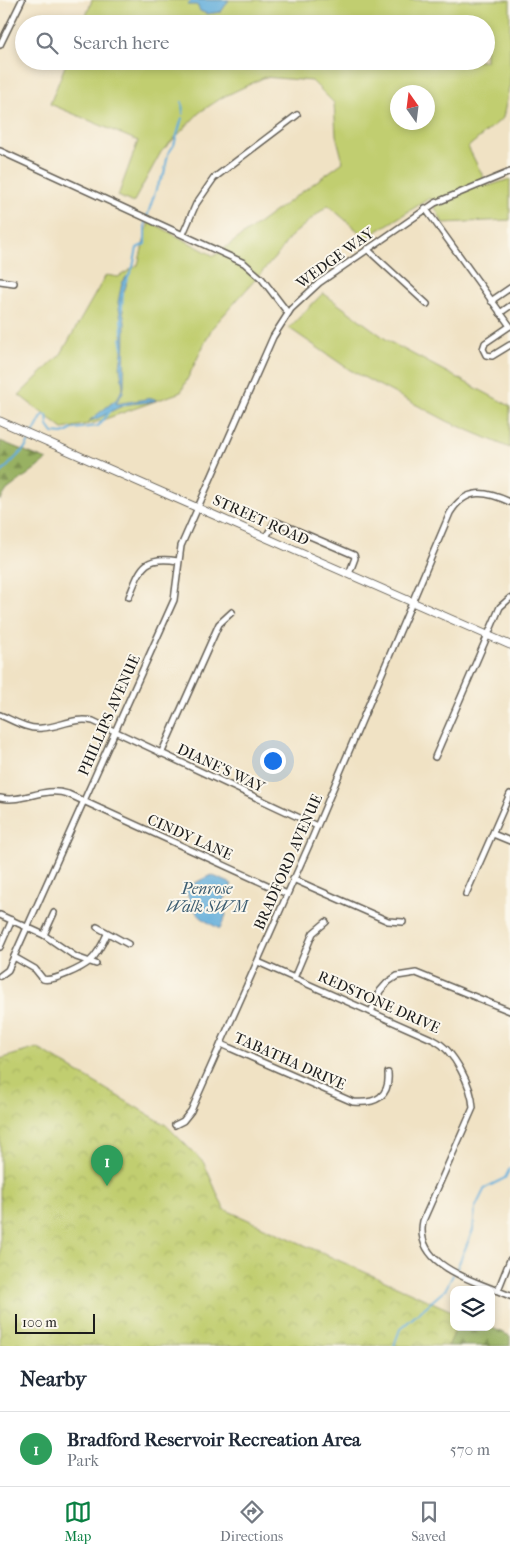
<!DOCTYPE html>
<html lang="en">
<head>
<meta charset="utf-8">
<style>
	:root { --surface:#fff; --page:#f6f6f7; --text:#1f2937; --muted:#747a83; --line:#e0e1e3; --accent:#0b8043 }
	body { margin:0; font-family:"IM FELL French Canon",serif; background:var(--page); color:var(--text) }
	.controls { position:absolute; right:15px; bottom:15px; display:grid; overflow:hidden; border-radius:10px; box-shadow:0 2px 8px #0003 }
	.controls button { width:45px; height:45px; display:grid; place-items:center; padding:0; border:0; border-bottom:1px solid var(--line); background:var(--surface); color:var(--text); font:25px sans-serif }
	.compass { position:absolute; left:390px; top:85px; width:45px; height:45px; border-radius:50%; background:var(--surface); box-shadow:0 2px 8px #0003; rotate:346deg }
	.scale { position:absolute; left:15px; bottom:12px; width:80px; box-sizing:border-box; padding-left:5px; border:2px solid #1c1c1c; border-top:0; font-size:14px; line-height:18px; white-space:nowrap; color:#1c1c1c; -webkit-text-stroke:4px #fbf7ec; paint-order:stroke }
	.you { position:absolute; left:272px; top:760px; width:18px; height:18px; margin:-12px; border:4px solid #fff; border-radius:50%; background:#1a73e8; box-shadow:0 0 0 8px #1a73e833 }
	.badge { display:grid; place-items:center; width:32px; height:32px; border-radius:50%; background:var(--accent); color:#fff; font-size:16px; font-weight:700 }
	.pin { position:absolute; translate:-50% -41px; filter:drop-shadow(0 1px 2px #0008) }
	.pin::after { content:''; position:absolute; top:26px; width:18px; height:15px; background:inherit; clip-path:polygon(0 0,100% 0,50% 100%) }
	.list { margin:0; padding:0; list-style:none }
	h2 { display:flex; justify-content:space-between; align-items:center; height:65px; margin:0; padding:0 20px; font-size:21px }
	h2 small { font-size:16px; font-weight:400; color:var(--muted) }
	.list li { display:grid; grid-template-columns:32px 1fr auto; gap:15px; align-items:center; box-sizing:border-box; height:75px; padding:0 20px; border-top:1px solid var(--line) }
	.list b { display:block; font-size:19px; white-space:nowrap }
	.list p { margin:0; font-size:16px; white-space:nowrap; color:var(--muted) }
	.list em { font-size:16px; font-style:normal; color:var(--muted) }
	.icon { flex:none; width:28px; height:28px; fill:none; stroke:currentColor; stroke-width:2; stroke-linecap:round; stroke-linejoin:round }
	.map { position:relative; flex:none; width:510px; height:1346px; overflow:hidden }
	.search { position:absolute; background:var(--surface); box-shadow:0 2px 8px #0003; left:15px; right:15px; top:15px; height:55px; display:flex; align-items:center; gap:12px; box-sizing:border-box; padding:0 18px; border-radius:28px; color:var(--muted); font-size:19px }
	.sheet { height:140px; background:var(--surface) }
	nav { display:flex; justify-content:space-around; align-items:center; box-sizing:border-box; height:70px; border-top:1px solid var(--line); background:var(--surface); font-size:14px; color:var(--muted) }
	nav a { display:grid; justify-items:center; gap:2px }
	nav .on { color:var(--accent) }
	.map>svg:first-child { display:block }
</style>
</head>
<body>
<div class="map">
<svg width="510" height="1346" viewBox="0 0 510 1346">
	<defs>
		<pattern id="forest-firs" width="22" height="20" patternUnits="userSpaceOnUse" patternTransform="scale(1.25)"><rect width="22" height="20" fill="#98b162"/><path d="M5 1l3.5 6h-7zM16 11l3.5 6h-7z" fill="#7b8f50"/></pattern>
		<pattern id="park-crowns" width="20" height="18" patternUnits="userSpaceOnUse" patternTransform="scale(1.25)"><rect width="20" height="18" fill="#c1ce70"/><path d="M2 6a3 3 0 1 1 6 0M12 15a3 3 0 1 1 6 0" fill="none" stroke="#a5b060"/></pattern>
	</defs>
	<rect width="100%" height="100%" fill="#fbf7ec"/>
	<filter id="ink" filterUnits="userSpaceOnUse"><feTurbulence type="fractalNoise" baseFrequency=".02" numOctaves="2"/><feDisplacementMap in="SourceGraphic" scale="10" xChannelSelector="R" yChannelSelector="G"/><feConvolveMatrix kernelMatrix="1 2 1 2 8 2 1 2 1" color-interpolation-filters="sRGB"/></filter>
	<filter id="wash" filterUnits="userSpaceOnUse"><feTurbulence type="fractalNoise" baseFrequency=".0096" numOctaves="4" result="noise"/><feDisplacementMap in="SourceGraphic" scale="20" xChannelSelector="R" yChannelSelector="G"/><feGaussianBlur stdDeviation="1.12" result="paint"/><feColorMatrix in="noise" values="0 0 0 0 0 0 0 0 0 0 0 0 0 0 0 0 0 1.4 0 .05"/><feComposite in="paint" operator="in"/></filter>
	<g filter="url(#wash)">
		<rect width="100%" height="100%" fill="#f0e2c4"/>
		<g fill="#c1ce70" stroke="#6e7546" fill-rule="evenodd">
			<path d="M92 0H510V83L503 118 468 147 488 186 510 179V220L443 223 430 198 366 238 328 205 289 238 279 253 212 328 181 392 94 423 63 429 19 395 61 354 106 275 118 277 138 265 149 221 214 256 343 162 336 135 334 103 312 81 265 77 223 97 200 112 161 152 133 203 118 196 138 141 50 104 67 61H486V24H83ZM398 92H428V122H398Z"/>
			<path d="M323 293 390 342 510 406V448L449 422 350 370 289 328Z"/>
		</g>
		<g fill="url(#forest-firs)" stroke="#5a663f">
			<path d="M0 441 47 460 7 490 0 501Z"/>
			<path d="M457 1327H490L510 1336V1346H448Z"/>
		</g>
		<path fill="url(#park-crowns)" stroke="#6e7546" d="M37 1048 166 1125 204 1163 224 1209 454 1312V1327H457L448 1346H0V1059Z"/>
		<g fill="#62adda" stroke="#3f647b">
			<path d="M192 0H229L221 12 207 14 200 11 197 5H187Z"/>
			<path d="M127 276 126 286 121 300 125 322 124 386 123 392 116 404 152 398 157 400C147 404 136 402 126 405 112 409 103 418 89 421L118 398 123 387 120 367 123 345 122 325 118 302 122 283Z"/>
			<path d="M211 875 232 884 222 905 226 915 220 929C197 917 194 913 185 888Z"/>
		</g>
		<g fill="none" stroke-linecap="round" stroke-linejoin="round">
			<g stroke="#62adda" stroke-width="2">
				<path d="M182 102 183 114"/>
				<path d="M126 281 133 267 137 248 145 244V223L157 186 164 174 168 154 174 145 182 118"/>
				<path d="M122 308 123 293"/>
				<path d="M121 318 122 333"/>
				<path d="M121 338 123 348"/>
				<path d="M0 474 26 447 43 415H47L48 426 53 433 63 434 73 429 98 426 112 409"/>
				<path d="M457 1268 473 1230 475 1208 485 1188 505 1178 510 1168"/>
				<path d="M394 1346 400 1329 445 1290 453 1275"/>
			</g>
		</g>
	</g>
	<g filter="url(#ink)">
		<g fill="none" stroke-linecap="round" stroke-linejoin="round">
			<g stroke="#666157" stroke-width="8">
				<g id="minor">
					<path d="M0 45 22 0"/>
					<path d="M0 151 244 263 262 279 288 313"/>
					<path d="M425 208 510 326"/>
					<path d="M183 234 196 204 214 178 297 115"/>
					<path d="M367 249 427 304"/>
					<path d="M0 281 14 283"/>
					<path d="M491 301 510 288"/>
					<path d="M500 313 510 306"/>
					<path d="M510 326 485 343 483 349 486 355 492 356 510 345"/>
					<path d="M266 537 275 521 354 555 355 558 349 574"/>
					<path d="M129 597C141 568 143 555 178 561"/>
					<path d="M0 715C12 720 28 730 42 728 60 727 74 717 93 721L317 826"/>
					<path d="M161 754 219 624 232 612"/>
					<path d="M435 757 500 607 510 598"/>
					<path d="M0 798C25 803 42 786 68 794L287 894"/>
					<path d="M493 834 510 841"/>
					<path d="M293 879 388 921 403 922"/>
					<path d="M466 894 510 794"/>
					<path d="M0 915 44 935 76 957 96 964"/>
					<path d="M97 927 128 944"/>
					<path d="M44 935 54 913"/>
					<path d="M0 947 12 920"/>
					<path d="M14 957 35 969 43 979C53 982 82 968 90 961 98 954 103 943 107 934"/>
					<path d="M258 962 434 1040C454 1050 472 1086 473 1108L423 1221C413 1267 477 1281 510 1296"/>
					<path d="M0 976 8 970 174 600 181 546 273 337 291 309 319 283 435 203 510 172"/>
					<path d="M294 978 313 933 326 922"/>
					<path d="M371 1012 380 991 388 982 397 976 416 973 510 1011"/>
					<path d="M221 1044 353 1102C376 1104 390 1097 388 1073"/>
					<path d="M175 1125 183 1121 191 1111 310 843 450 513C466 487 486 491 510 502"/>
					<path d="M498 1290 510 1260"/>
				</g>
			</g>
			<g stroke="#666157" stroke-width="9">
				<path id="secondary" d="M0 421 510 645"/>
			</g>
			<use href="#minor" stroke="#fff" stroke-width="5"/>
			<use href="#secondary" stroke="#fff" stroke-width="7"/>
		</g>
	</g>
	<g text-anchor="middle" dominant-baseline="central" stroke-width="4" stroke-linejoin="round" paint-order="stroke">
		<g font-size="15" fill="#1c1c1c" stroke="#fbf7ec">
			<text transform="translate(335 258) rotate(-36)">WEDGE WAY</text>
			<text transform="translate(261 520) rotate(24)">STREET ROAD</text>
			<text transform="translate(109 715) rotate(-66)">PHILLIPS AVENUE</text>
			<text transform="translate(221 768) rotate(25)">DIANE'S WAY</text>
			<text transform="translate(190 837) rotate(24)">CINDY LANE</text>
			<text transform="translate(288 862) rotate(-66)">BRADFORD AVENUE</text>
			<text transform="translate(379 1002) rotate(24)">REDSTONE DRIVE</text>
			<text transform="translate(290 1061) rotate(24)">TABATHA DRIVE</text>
		</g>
		<g font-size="16" font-style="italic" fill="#3c5d71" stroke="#fbf7ec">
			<text x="207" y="888">Penrose<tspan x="207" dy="18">Walk SWM</tspan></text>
		</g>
	</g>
</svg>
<div class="controls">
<button><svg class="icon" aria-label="layers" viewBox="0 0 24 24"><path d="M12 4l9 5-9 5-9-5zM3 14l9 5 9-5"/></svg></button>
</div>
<svg class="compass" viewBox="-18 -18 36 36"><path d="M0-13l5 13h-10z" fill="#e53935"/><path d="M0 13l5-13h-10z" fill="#747a83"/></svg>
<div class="scale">100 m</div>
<div class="you"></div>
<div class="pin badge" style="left:107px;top:1186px;background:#2e9e5b">1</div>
<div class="search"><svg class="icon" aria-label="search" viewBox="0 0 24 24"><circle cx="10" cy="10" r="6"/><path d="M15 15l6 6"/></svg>Search here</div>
</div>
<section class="sheet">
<h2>Nearby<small></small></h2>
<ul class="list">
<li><span class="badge" style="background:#2e9e5b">1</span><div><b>Bradford Reservoir Recreation Area</b><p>Park</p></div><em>570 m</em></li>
</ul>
</section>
<nav>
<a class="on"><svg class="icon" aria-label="map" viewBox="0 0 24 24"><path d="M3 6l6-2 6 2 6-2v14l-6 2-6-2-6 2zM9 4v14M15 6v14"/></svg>Map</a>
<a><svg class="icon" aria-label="directions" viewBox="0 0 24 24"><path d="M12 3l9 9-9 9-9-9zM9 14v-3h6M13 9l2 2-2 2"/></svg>Directions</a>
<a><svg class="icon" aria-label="saved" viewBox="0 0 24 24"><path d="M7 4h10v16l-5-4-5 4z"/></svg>Saved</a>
</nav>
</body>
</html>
